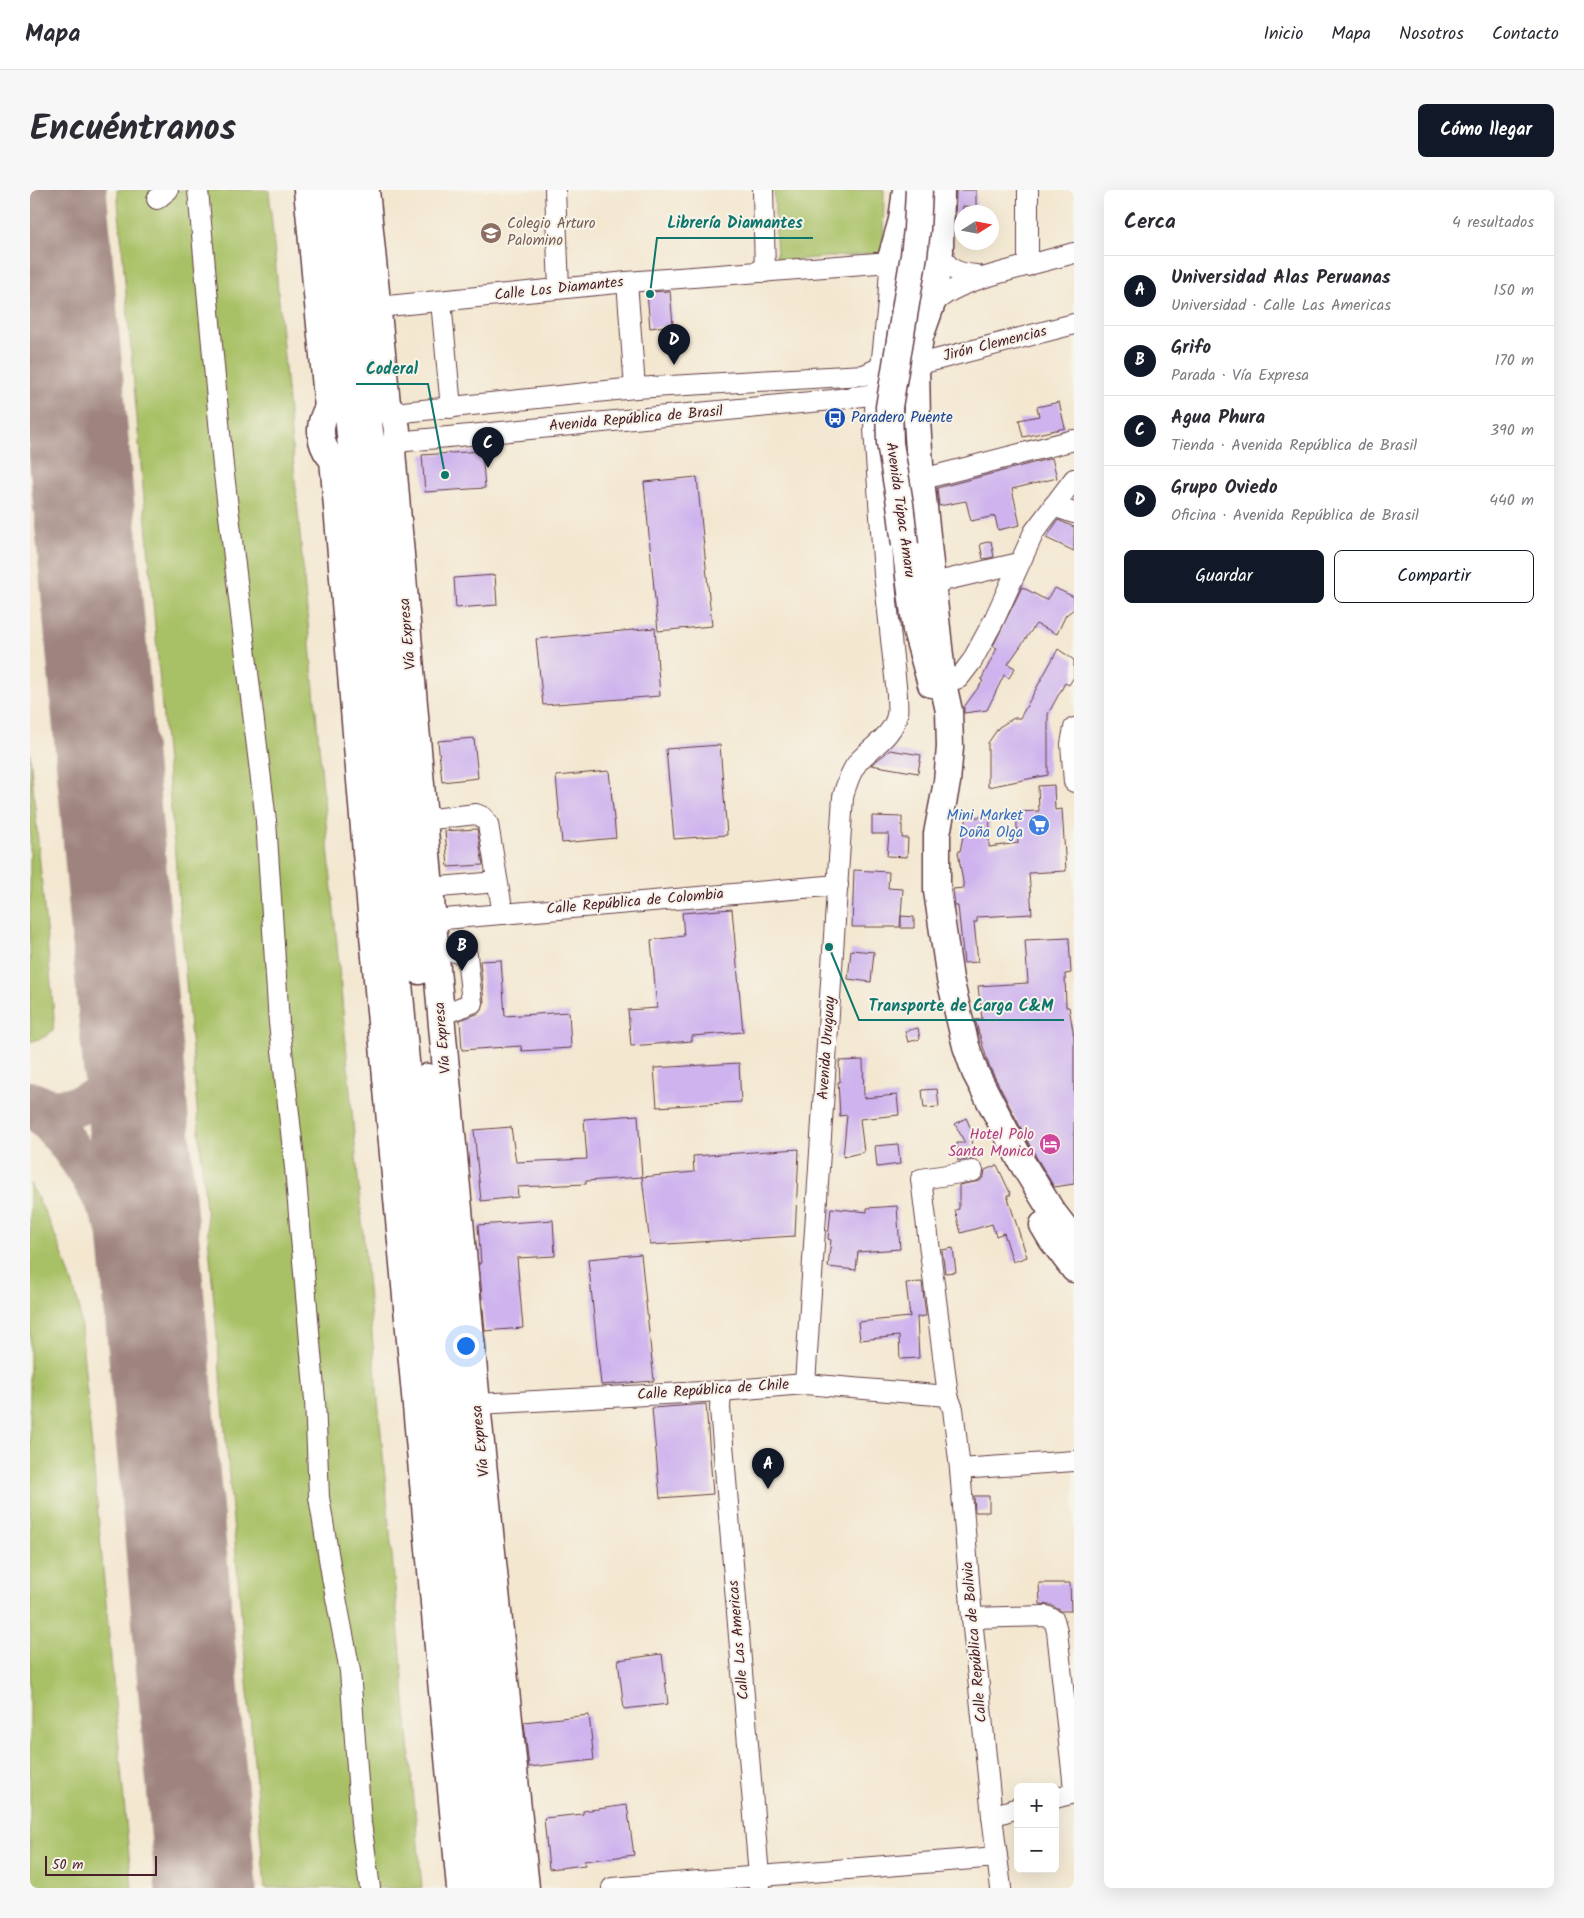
<!DOCTYPE html>
<html lang="es">
<head>
<meta charset="utf-8">
<style>
	:root { --surface:#fff; --page:#f7f7f7; --text:#2b2b33; --muted:#7c7c81; --line:#e1e1e2; --accent:#111827 }
	body { margin:0; font-family:Kalam,sans-serif; background:var(--page); color:var(--text) }
	.controls { position:absolute; right:15px; bottom:15px; display:grid; overflow:hidden; border-radius:8px; box-shadow:0 5px 20px #0002 }
	.controls button { width:45px; height:45px; display:grid; place-items:center; padding:0; border:0; border-bottom:1px solid var(--line); background:var(--surface); color:var(--text); font:25px sans-serif }
	.compass { position:absolute; left:924px; top:15px; width:45px; height:45px; border-radius:50%; background:var(--surface); box-shadow:0 5px 20px #0002; rotate:79deg }
	.scale { position:absolute; left:15px; bottom:12px; width:112px; box-sizing:border-box; padding-left:5px; border:2px solid #4a1f2b; border-top:0; font-size:14px; line-height:18px; white-space:nowrap; color:#4a1f2b; -webkit-text-stroke:4px #f7f3e8; paint-order:stroke }
	.you { position:absolute; left:435px; top:1155px; width:18px; height:18px; margin:-12px; border:4px solid #fff; border-radius:50%; background:#1a73e8; box-shadow:0 0 0 8px #1a73e833 }
	.badge { display:grid; place-items:center; width:32px; height:32px; border-radius:50%; background:var(--accent); color:#fff; font-size:16px; font-weight:700 }
	.pin { position:absolute; translate:-50% -41px; filter:drop-shadow(0 1px 2px #0008) }
	.pin::after { content:''; position:absolute; top:26px; width:18px; height:15px; background:inherit; clip-path:polygon(0 0,100% 0,50% 100%) }
	.list { margin:0; padding:0; list-style:none }
	h2 { display:flex; justify-content:space-between; align-items:center; height:65px; margin:0; padding:0 20px; font-size:21px }
	h2 small { font-size:16px; font-weight:400; color:var(--muted) }
	.list li { display:grid; grid-template-columns:32px 1fr auto; gap:15px; align-items:center; box-sizing:border-box; height:70px; padding:0 20px; border-top:1px solid var(--line) }
	.list b { display:block; font-size:19px; white-space:nowrap }
	.list p { margin:0; font-size:16px; white-space:nowrap; color:var(--muted) }
	.list em { font-size:16px; font-style:normal; color:var(--muted) }
	.actions { display:flex; gap:10px; padding:15px 20px }
	.actions a { flex:1; padding:11px 0; border:1px solid var(--accent); border-radius:8px; text-align:center; font-size:18px; color:var(--accent) }
	.actions .main { background:var(--accent); color:#fff }
	.map { position:relative; flex:none; width:1044px; height:1698px; overflow:hidden; border-radius:8px }
	header { display:flex; align-items:center; gap:30px; box-sizing:border-box; height:70px; padding:0 25px; background:var(--surface); border-bottom:1px solid var(--line) }
	header strong { font-size:24px }
	nav { display:flex; gap:28px; margin-inline-start:auto; font-size:18px }
	.intro { display:flex; align-items:center; justify-content:space-between; box-sizing:border-box; height:120px; padding:0 30px }
	h1 { margin:0; font-size:35px }
	.button { padding:12px 22px; border-radius:8px; background:var(--accent); color:#fff; font-size:18px; font-weight:700 }
	main { display:flex; gap:30px; padding:0 30px }
	aside { flex:1; background:var(--surface); border-radius:8px; box-shadow:0 5px 20px #0002 }
	.map>svg:first-child { display:block }
</style>
</head>
<body>
<header>
<strong>Mapa</strong>
<nav><a>Inicio</a><a>Mapa</a><a>Nosotros</a><a>Contacto</a></nav>
</header>
<div class="intro"><h1>Encuéntranos</h1><a class="button">Cómo llegar</a></div>
<main>
<div class="map">
<svg width="1044" height="1698" viewBox="0 0 1044 1698">
	<rect width="100%" height="100%" fill="#f7f3e8"/>
	<filter id="ink" filterUnits="userSpaceOnUse"><feTurbulence type="fractalNoise" baseFrequency=".02" numOctaves="2"/><feDisplacementMap in="SourceGraphic" scale="10" xChannelSelector="R" yChannelSelector="G"/><feConvolveMatrix kernelMatrix="1 2 1 2 8 2 1 2 1" color-interpolation-filters="sRGB"/></filter>
	<filter id="wash" filterUnits="userSpaceOnUse"><feTurbulence type="fractalNoise" baseFrequency=".0096" numOctaves="4" result="noise"/><feDisplacementMap in="SourceGraphic" scale="20" xChannelSelector="R" yChannelSelector="G"/><feGaussianBlur stdDeviation="1.12" result="paint"/><feColorMatrix in="noise" values="0 0 0 0 0 0 0 0 0 0 0 0 0 0 0 0 0 1.4 0 .05"/><feComposite in="paint" operator="in"/></filter>
	<g filter="url(#wash)">
		<rect width="100%" height="100%" fill="#f3e7d0"/>
		<g fill="#a9c166" stroke="#7a7048">
			<path d="M87 0H239L392 1698H235Z"/>
			<path d="M744 0H854L853 63 747 71Z"/>
			<path d="M0 563 24 827 23 840 17 846 0 852Z"/>
			<path d="M0 994C22 1033 37 1073 49 1116L102 1698H0Z"/>
		</g>
		<g fill="none" stroke-linecap="round" stroke-linejoin="round">
			<g stroke="#9e837e" stroke-width="40">
				<path d="M0 911C9 915 20 919 30 918 55 918 82 902 92 879 98 864 99 848 99 833"/>
				<path d="M0 913C70 977 96 1056 127 1143"/>
			</g>
			<path stroke="#9e837e" stroke-width="101" d="M26 0 176 1698"/>
		</g>
		<g id="blocks">
			<g fill="#ceb3ee">
				<path d="M926 0H946V17L933 16 932 32H925Z"/>
				<path d="M640 101 643 135 620 138 617 102Z"/>
				<path d="M1029 212 1035 238 993 247 989 230 1009 226 1007 217Z"/>
				<path d="M452 261 455 298 395 302 392 265Z"/>
				<path d="M1022 268 1027 288 982 299 990 335 968 340 965 326 941 331 936 311 909 316 907 298Z"/>
				<path d="M667 287 682 436 628 441 614 292Z"/>
				<path d="M1028 330 1044 337V361L1016 348Z"/>
				<path d="M961 351 964 367 953 369 950 354Z"/>
				<path d="M465 385 467 415 426 418 424 388Z"/>
				<path d="M992 397 1016 410 1025 398 1044 407V419L1036 425 1027 444 1006 434 978 474 985 478 979 488 974 485 957 520 934 523V517L953 491 951 490 967 458 963 456Z"/>
				<path d="M625 438 630 506 513 515 506 449Z"/>
				<path d="M1028 459 1044 470V487L1039 495 1035 493 1018 524V585L958 597V553L969 537 984 528H990Z"/>
				<path d="M444 548 448 588 412 592 408 551Z"/>
				<path d="M690 555 697 645 644 649 636 559Z"/>
				<path d="M860 560 891 565 888 583 841 575Z"/>
				<path d="M579 581 586 648 532 653 526 586Z"/>
				<path d="M1024 595 1025 620 1032 619 1036 681 999 683 1002 724 947 727V732H944L948 772 934 773 928 716H925L923 699 934 698 928 662 930 661 937 627H960L959 657 988 653 986 622 1009 621 1008 596Z"/>
				<path d="M842 626 872 627V648H878L877 667 857 666 859 644H842Z"/>
				<path d="M447 639 453 675 418 677 415 641Z"/>
				<path d="M824 680 859 682 858 698 873 699 870 737H822Z"/>
				<path d="M702 719 713 842 662 846V851L601 856 598 820 627 818 621 750 654 746 652 723Z"/>
				<path d="M871 726 884 727V738H871Z"/>
				<path d="M1039 748 1041 783 1035 784 1036 817H1039L1044 847V994L1024 997 1005 965 1004 959 1002 960 959 876 945 830 952 829 948 796 998 793 995 750Z"/>
				<path d="M821 760 844 762 841 792 818 789Z"/>
				<path d="M471 770 475 826 539 822 541 858 492 861 491 856 432 860 430 830 447 824 452 820 454 812 450 771Z"/>
				<path d="M888 838 890 849 878 852 875 841Z"/>
				<path d="M833 870 834 908 867 905 869 925 830 929 834 962 813 967 817 925 810 926 808 892H810L809 871Z"/>
				<path d="M709 873 711 912 627 917 624 878Z"/>
				<path d="M907 899 909 917 894 918 892 900Z"/>
				<path d="M608 925 612 987 556 991V994L487 997 488 1007 451 1011 444 940 481 937 486 972 557 969 554 929Z"/>
				<path d="M936 928 942 941 943 969 928 971 927 953H935L925 934Z"/>
				<path d="M868 954 870 974 847 977 845 956Z"/>
				<path d="M769 959 765 1046 620 1055 612 987 664 982 663 966Z"/>
				<path d="M967 975 981 1005H977L997 1067 983 1072 974 1043 966 1046 962 1034 931 1043 925 1020 929 1019V995L950 991 954 986 955 980Z"/>
				<path d="M867 1016 870 1059 828 1062 826 1080 798 1077 801 1050 798 1049 801 1018 837 1022V1018Z"/>
				<path d="M523 1030 525 1066 487 1068 493 1138 455 1141 449 1073H451L448 1035Z"/>
				<path d="M923 1058 926 1082 915 1083 912 1060Z"/>
				<path d="M611 1064 624 1191 571 1195 558 1069Z"/>
				<path d="M892 1092 896 1126 887 1127 889 1168 870 1169 869 1146 830 1150 828 1132 880 1127 876 1093Z"/>
				<path d="M676 1214 683 1304 630 1308 622 1218Z"/>
				<path d="M944 1306H959V1322H945Z"/>
				<path d="M1009 1393H1040L1041 1421H1031L1021 1415 1010 1414Z"/>
				<path d="M632 1464 638 1514 594 1519 588 1470Z"/>
				<path d="M559 1525 564 1570 499 1577 494 1532Z"/>
				<path d="M597 1615 604 1665 554 1671 555 1675 519 1679 514 1628 553 1624V1621Z"/>
			</g>
		</g>
	</g>
	<g filter="url(#ink)">
		<use href="#blocks" fill-opacity="0" stroke="#633d44" stroke-width="1"/>
		<g fill="none" stroke-linecap="round" stroke-linejoin="round">
			<g stroke="#633d44" stroke-width="22">
				<g id="minor">
					<path d="M168 0 193 276 236 631 249 833 265 978 285 1210 289 1307 302 1387 320 1481 331 1633 340 1698"/>
					<path d="M525 0 529 98"/>
					<path d="M733 0 735 82"/>
					<path d="M998 0V76"/>
					<path d="M127 9 138 0"/>
					<path d="M910 61C917 80 927 83 946 85"/>
					<path d="M597 92 605 198"/>
					<path d="M411 111 421 218"/>
					<path d="M348 117 597 92 860 72"/>
					<path d="M897 121C916 93 968 84 999 75 1014 71 1029 67 1044 63"/>
					<path d="M886 175 1044 134"/>
					<path d="M364 223 605 198 834 185 851 177 856 168"/>
					<path d="M366 252 802 210 846 204 853 195"/>
					<path d="M877 293 1044 250"/>
					<path d="M1023 316 1044 323"/>
					<path d="M903 393 989 373"/>
					<path d="M913 494 929 488 942 471 964 430 1004 342 1044 289"/>
					<path d="M1044 538 1041 554 1044 592"/>
					<path d="M394 630 446 624 453 627 458 634 473 724"/>
					<path d="M399 698 467 692"/>
					<path d="M403 730 808 695"/>
					<path d="M405 757 437 765 442 813 411 825"/>
					<path d="M943 981 891 989 918 1206 923 1219 930 1279 942 1428 962 1626 971 1698"/>
					<path d="M775 1194 813 607C816 595 820 582 828 572 841 557 863 546 867 525 868 519 867 511 867 505L854 384 844 239 846 204 851 177 858 113 861 57"/>
					<path d="M691 1201 690 1218 730 1698"/>
					<path d="M447 1214 691 1201 775 1194 918 1206"/>
					<path d="M930 1279 1044 1271"/>
					<path d="M942 1428 1016 1426 1024 1430 1027 1441 1044 1599"/>
					<path d="M1025 1608 1044 1603"/>
					<path d="M962 1626 988 1618"/>
					<path d="M582 1698 967 1667"/>
				</g>
			</g>
			<g stroke="#633d44" stroke-width="29">
				<g id="major">
					<path d="M277 0 298 218"/>
					<path d="M298 0 450 1698"/>
					<path d="M336 0 357 214C368 230 370 243 362 261L412 836 447 1214 496 1698"/>
					<path d="M911 0 910 61 902 113 890 147 886 175 887 231 891 290 913 494 919 521 920 557 917 592 907 644V701L920 789 936 856 945 882 991 971 1021 1020 1044 1050"/>
					<path d="M318 1 389 781"/>
					<path d="M860 72 872 30 876 0"/>
					<path d="M310 206C282 225 285 267 318 278"/>
					<path d="M303 269 342 734 430 1698"/>
					<path d="M875 355 886 440 901 494"/>
					<path d="M398 887 471 1698"/>
					<path d="M1013 1035 1022 1050 1044 1079"/>
				</g>
			</g>
			<use href="#minor" stroke="#fff" stroke-width="20"/>
			<use href="#major" stroke="#fff" stroke-width="26"/>
			<g stroke="#633d44" stroke-width="29" stroke-linecap="butt">
				<path id="major-bridge" d="M875 355 870 314 860 253 859 217 884 65 887 39 889 0"/>
			</g>
			<use href="#major-bridge" stroke="#fff" stroke-width="26"/>
		</g>
	</g>
	<defs>
		<g id="school-disc" transform="scale(1.125)"><circle r="9.5" fill="#8d6e63" stroke="#f7f3e8"/><path d="M0-5L7-2L0 1L-7-2ZM-4 1L0 2.5L4 1V4Q0 6-4 4Z" fill="#fff"/></g>
		<g id="bus-disc" transform="scale(1.125)"><circle r="9.5" fill="#1a4fb4" stroke="#f7f3e8"/><path d="M-5-6H5V4H4V6H2V4H-2V6H-4V4H-5ZM-3.5-4V0h7V-4ZM-3.5 1.2v1.5H-2V1.2ZM2 1.2v1.5H3.5V1.2Z" fill="#fff"/></g>
		<g id="supermarket-disc" transform="scale(1.125)"><circle r="9.5" fill="#3f7fe0" stroke="#f7f3e8"/><path d="M-6-5.5h2.5l.6 2H6L4.5 2H-2.5L-4.4-4H-6ZM-1.5 3.2a1.3 1.3 0 1 0 .1 0ZM3 3.2a1.3 1.3 0 1 0 .1 0Z" fill="#fff"/></g>
		<g id="hotel-disc" transform="scale(1.125)"><circle r="9.5" fill="#d1479c" stroke="#f7f3e8"/><path d="M-6-4.5h1.5V1H6V5H4.5V3h-9V5H-6ZM-4 0a1.8 1.8 0 1 1 3.6 0ZM.5 0V-2.5h3Q6-2.5 6 0Z" fill="#fff"/></g>
	</defs>
	<g fill-rule="evenodd">
		<use href="#school-disc" x="461" y="43"/>
		<use href="#bus-disc" x="805" y="228"/>
		<use href="#supermarket-disc" x="1009" y="635"/>
		<use href="#hotel-disc" x="1020" y="954"/>
	</g>
	<g text-anchor="middle" dominant-baseline="central" stroke-width="4" stroke-linejoin="round" paint-order="stroke">
		<g font-size="15" fill="#785e54" stroke="#f7f3e8" text-anchor="start">
			<text x="477" y="34">Colegio Arturo<tspan x="477" dy="17">Palomino</tspan></text>
		</g>
		<g font-size="15" fill="#4a1f2b" stroke="#f7f3e8">
			<text transform="translate(529 99) rotate(-6)">Calle Los Diamantes</text>
			<text transform="translate(965 154) rotate(-14)">Jirón Clemencias</text>
			<text transform="translate(606 229) rotate(-5)">Avenida República de Brasil</text>
			<text transform="translate(870 320) rotate(82)">Avenida Túpac Amaru</text>
			<text transform="translate(378 444) rotate(-95)">Vía Expresa</text>
			<text transform="translate(605 712) rotate(-5)">Calle República de Colombia</text>
			<text transform="translate(413 848) rotate(-95)">Vía Expresa</text>
			<text transform="translate(797 858) rotate(-86)">Avenida Uruguay</text>
			<text transform="translate(683 1200) rotate(-4)">Calle República de Chile</text>
			<text transform="translate(451 1251) rotate(-96)">Vía Expresa</text>
			<text transform="translate(709 1450) rotate(-95)">Calle Las Americas</text>
			<text transform="translate(945 1452) rotate(-95)">Calle República de Bolivia</text>
		</g>
		<g font-size="15" fill="#164399" stroke="#f7f3e8" text-anchor="start">
			<text x="821" y="228">Paradero Puente</text>
		</g>
		<g font-size="15" fill="#366cbe" stroke="#f7f3e8" text-anchor="end">
			<text x="993" y="626">Mini Market<tspan x="993" dy="17">Doña Olga</tspan></text>
		</g>
		<g font-size="15" fill="#b23c85" stroke="#f7f3e8" text-anchor="end">
			<text x="1004" y="945">Hotel Polo<tspan x="1004" dy="17">Santa Monica</tspan></text>
		</g>
	</g>
	<path fill="none" stroke="#0f766e" stroke-width="2" d="M620 104L627 48H783M415 285L398 194H326M799 757L829 830H1034"/>
	<g fill="#0f766e" stroke="#f7f3e8" stroke-width="2">
		<circle cx="620" cy="104" r="5"/>
		<circle cx="415" cy="285" r="5"/>
		<circle cx="799" cy="757" r="5"/>
	</g>
	<g font-size="16" text-anchor="middle" font-weight="bold" fill="#0f766e" stroke="#f7f3e8" stroke-width="4" stroke-linejoin="round" paint-order="stroke">
		<text x="705" y="38">Librería Diamantes</text>
		<text x="362" y="184">Coderal</text>
		<text x="931" y="821">Transporte de Carga C&amp;M</text>
	</g>
</svg>
<div class="controls">
<button>+</button>
<button>−</button>
</div>
<svg class="compass" viewBox="-18 -18 36 36"><path d="M0-13l5 13h-10z" fill="#e53935"/><path d="M0 13l5-13h-10z" fill="#7c7c81"/></svg>
<div class="scale">50 m</div>
<div class="you"></div>
<div class="pin badge" style="left:738px;top:1299px">A</div>
<div class="pin badge" style="left:432px;top:781px">B</div>
<div class="pin badge" style="left:458px;top:278px">C</div>
<div class="pin badge" style="left:644px;top:175px">D</div>
</div>
<aside>
<h2>Cerca<small>4 resultados</small></h2>
<ul class="list">
<li><span class="badge">A</span><div><b>Universidad Alas Peruanas</b><p>Universidad · Calle Las Americas</p></div><em>150 m</em></li>
<li><span class="badge">B</span><div><b>Grifo</b><p>Parada · Vía Expresa</p></div><em>170 m</em></li>
<li><span class="badge">C</span><div><b>Agua Phura</b><p>Tienda · Avenida República de Brasil</p></div><em>390 m</em></li>
<li><span class="badge">D</span><div><b>Grupo Oviedo</b><p>Oficina · Avenida República de Brasil</p></div><em>440 m</em></li>
</ul>
<div class="actions"><a class="main">Guardar</a><a>Compartir</a></div>
</aside>
</main>
</body>
</html>
